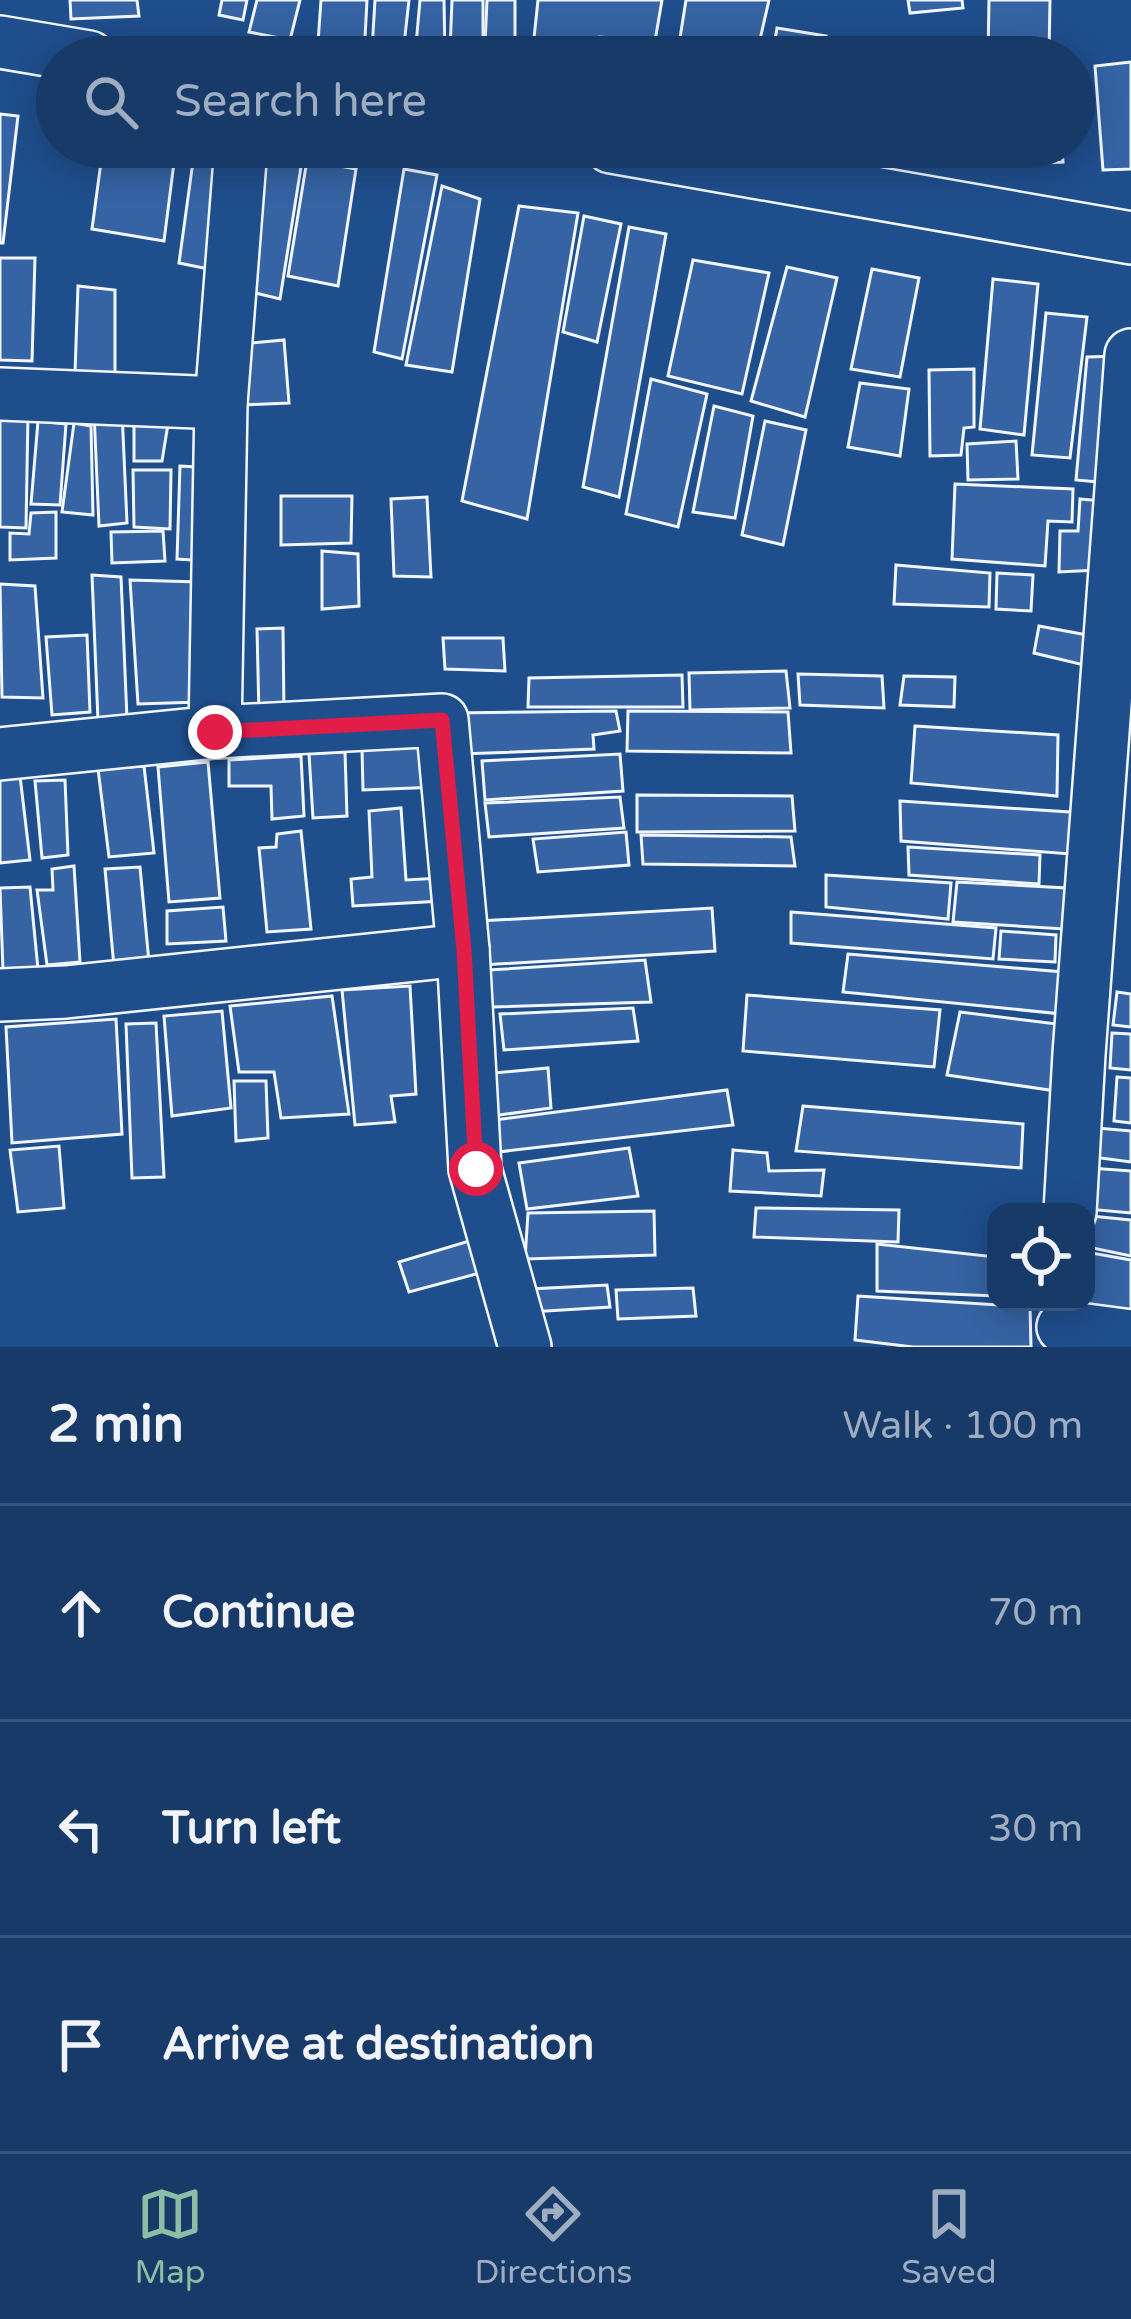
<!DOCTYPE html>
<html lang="en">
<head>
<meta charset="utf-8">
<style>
	:root { --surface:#173a69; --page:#20416f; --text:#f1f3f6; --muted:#9eadc0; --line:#36547d; --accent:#8abfa5 }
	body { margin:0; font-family:"Varela Round",sans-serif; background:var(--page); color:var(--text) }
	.controls { position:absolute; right:36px; bottom:36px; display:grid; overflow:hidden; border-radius:24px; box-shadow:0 6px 30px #0003 }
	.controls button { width:108px; height:108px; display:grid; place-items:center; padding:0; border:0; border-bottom:3px solid var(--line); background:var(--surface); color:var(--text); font:60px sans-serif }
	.stop { position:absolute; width:36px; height:36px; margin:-27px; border:9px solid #e11d48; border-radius:50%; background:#fff }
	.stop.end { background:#e11d48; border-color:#fff; box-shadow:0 3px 12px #0008 }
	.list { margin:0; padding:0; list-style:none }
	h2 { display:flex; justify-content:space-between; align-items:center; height:156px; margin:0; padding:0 48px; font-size:51px }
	h2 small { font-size:39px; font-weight:400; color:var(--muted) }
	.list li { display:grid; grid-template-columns:78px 1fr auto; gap:36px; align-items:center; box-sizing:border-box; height:216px; padding:0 48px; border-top:3px solid var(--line) }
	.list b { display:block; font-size:45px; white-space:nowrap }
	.list em { font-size:39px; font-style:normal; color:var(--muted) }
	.icon { flex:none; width:66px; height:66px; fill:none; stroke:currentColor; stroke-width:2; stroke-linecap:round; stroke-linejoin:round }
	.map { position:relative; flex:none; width:1131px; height:1347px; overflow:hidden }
	.search { position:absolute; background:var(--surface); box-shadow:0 6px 30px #0003; left:36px; right:36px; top:36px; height:132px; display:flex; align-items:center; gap:30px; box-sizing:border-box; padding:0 42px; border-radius:66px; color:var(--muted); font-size:45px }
	.sheet { height:804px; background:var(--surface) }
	nav { display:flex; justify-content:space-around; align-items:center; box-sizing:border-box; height:168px; border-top:3px solid var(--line); background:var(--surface); font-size:33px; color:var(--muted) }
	nav a { display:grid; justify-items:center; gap:6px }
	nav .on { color:var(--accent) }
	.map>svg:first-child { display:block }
</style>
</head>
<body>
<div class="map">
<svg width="1131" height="1347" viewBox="0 0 1131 1347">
	<rect width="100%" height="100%" fill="#1f4e8c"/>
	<g fill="#3563a3" stroke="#f2f6ff" stroke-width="3">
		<path d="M70 0H137L139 16 71 19Z"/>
		<path d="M222 0H247L243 20 219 15Z"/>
		<path d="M257 0H300L290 40 249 32Z"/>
		<path d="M321 0H367L364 57H317Z"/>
		<path d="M375 0H409L403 54 372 50Z"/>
		<path d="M420 0H444L445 57 415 56Z"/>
		<path d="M452 0H483V52L450 51Z"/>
		<path d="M487 0H515V45L485 44Z"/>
		<path d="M538 0H662L655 41 600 37 599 57H532Z"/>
		<path d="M686 0H769L756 57H677Z"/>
		<path d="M908 0H962L963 8 910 13Z"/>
		<path d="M989 0H1050L1049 57H988Z"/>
		<path d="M777 28 826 36 822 57H772Z"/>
		<path d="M974 39 975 57H950L949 42Z"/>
		<path d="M1131 62V169L1103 170 1095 66Z"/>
		<path d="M0 114 18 116 3 243H0Z"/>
		<path d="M103 147H176L164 241 92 229Z"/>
		<path d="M1002 147H1062L1063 162 1003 165Z"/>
		<path d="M194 154 243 164 228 273 179 263Z"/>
		<path d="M256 156 301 167 280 299 235 288Z"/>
		<path d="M307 160 356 169 338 286 288 276Z"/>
		<path d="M404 169 437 175 402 359 374 352Z"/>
		<path d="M442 186 480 199 452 372 406 365Z"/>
		<path d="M519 206 578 213 527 519 462 501Z"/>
		<path d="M584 216 621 224 597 342 563 332Z"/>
		<path d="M629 227 666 234 619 497 583 487Z"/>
		<path d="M0 258H35L32 361 0 360Z"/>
		<path d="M693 260 769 273 742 394 668 376Z"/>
		<path d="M787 267 837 278 805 417 751 401Z"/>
		<path d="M872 269 919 278 900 377 851 369Z"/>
		<path d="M993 279 1038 284 1024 435 980 429Z"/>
		<path d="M78 286 115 290V376L75 373Z"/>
		<path d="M1046 313 1087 317 1070 458 1032 455Z"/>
		<path d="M284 340 289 403 241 405 240 344Z"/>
		<path d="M1119 356 1110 483 1076 480 1087 357Z"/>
		<path d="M974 369V427L964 428 961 455 930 456 929 370Z"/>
		<path d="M651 379 707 394 678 527 626 514Z"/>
		<path d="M860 383 909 389 900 456 848 447Z"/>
		<path d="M714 406 753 416 735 518 693 512Z"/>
		<path d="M122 411 127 523 99 526 94 412Z"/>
		<path d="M0 414H28L26 528 0 527Z"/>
		<path d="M38 421 66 424 60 505 31 504Z"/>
		<path d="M134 421 168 424 162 461H134Z"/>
		<path d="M765 421 806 430 783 545 742 535Z"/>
		<path d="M74 423 91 426 93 515 62 512Z"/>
		<path d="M1016 441 1018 479 968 480 967 444Z"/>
		<path d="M180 466 212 468 208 561 177 559Z"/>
		<path d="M133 470H171L170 529 134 527Z"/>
		<path d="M955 484 1073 489 1072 522 1048 521 1045 566 952 559Z"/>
		<path d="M281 496H352L351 543 281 545Z"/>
		<path d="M427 497 431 577 394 576 391 499Z"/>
		<path d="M1080 499 1103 501 1098 570 1059 572 1060 531H1078Z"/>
		<path d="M56 512V558L10 560V533L29 534 31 513Z"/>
		<path d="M163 531 165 561 112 563 111 532Z"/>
		<path d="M322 551 358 554 359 606 322 609Z"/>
		<path d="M896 565 990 573 989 607 894 604Z"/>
		<path d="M997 573 1033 575 1031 611 996 609Z"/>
		<path d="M92 575 121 577 127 719 98 721Z"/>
		<path d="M130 580 199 582V702L138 704Z"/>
		<path d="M0 584 35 586 43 698 2 697Z"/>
		<path d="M1039 626 1087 635 1084 665 1034 653Z"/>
		<path d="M283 628 284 714 259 715 257 629Z"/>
		<path d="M87 635 90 712 52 715 46 637Z"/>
		<path d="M443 638H503L505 671 445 669Z"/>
		<path d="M786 671 790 708 690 710 689 673Z"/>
		<path d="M798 674 882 676 884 708 800 705Z"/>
		<path d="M682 675 683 707H528L529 678Z"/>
		<path d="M904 676 955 677 954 707 900 705Z"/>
		<path d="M616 711 620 731 593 735 594 749 460 754 455 713Z"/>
		<path d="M628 711 788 712 791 753 627 751Z"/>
		<path d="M915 726 1058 735 1057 796 911 783Z"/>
		<path d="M435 745 438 787 363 790 362 749Z"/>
		<path d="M345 752 347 816 313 818 309 754Z"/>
		<path d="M620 754 623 791 485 800 482 761Z"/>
		<path d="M301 756 304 816 272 819 271 786H229V760Z"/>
		<path d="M208 762 220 898 169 902 158 767Z"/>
		<path d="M144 766 154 853 109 857 98 769Z"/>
		<path d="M20 776 30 860 0 863V778Z"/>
		<path d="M65 780 68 855 42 858 35 781Z"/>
		<path d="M637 795 792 796 795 831 637 832Z"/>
		<path d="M620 797 624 828 489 837 485 803Z"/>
		<path d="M900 801 1085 813 1083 855 901 841Z"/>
		<path d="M401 808 406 880 440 878 442 901 353 906 351 879 372 877 369 811Z"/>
		<path d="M301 831 311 929 267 932 259 848 276 847 277 834Z"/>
		<path d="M626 832 629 865 538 872 533 839Z"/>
		<path d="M641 835 791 837 795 866 643 864Z"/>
		<path d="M908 847 1040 855 1039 884 909 875Z"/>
		<path d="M74 866 80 962 47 965 37 890H53L52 869Z"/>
		<path d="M140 867 149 962 114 967 105 869Z"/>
		<path d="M826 875 951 883 948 919 826 907Z"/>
		<path d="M957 882 1067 888 1064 929 953 922Z"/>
		<path d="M30 887 38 969 3 971 0 888Z"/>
		<path d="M223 907 226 941 167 944V911Z"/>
		<path d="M712 908 715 951 482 965 479 921Z"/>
		<path d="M791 912 996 928 993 959 791 943Z"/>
		<path d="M1001 931 1056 935 1055 962 999 959Z"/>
		<path d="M848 954 1063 972 1062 1014 843 992Z"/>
		<path d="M645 960 651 1002 492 1007 489 970Z"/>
		<path d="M410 986 416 1094 391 1096 395 1122 355 1125 342 990Z"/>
		<path d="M1117 992 1131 994V1027L1113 1025Z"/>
		<path d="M747 995 940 1010 934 1067 743 1051Z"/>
		<path d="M332 996 349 1114 281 1118 274 1072H239L230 1006Z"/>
		<path d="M633 1008 638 1041 504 1050 500 1014Z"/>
		<path d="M222 1011 231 1108 172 1116 164 1016Z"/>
		<path d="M960 1012 1065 1025 1056 1091 947 1075Z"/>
		<path d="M116 1019 122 1134 12 1143 6 1027Z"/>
		<path d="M156 1023 164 1177 132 1178 126 1024Z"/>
		<path d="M1112 1033 1131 1034V1070L1110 1068Z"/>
		<path d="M548 1068 551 1108 485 1117 482 1074Z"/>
		<path d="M1117 1077 1131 1078V1123L1114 1121Z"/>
		<path d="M234 1081H266L268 1138 236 1141Z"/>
		<path d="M727 1090 733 1125 498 1152 494 1120Z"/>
		<path d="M803 1106 1023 1124 1021 1168 796 1151Z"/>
		<path d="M1097 1128 1131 1131V1162L1093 1157Z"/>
		<path d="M59 1146 64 1208 18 1212 10 1150Z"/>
		<path d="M629 1148 638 1196 527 1209 519 1163Z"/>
		<path d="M733 1150 767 1153 769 1171 824 1170 821 1196 730 1191Z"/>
		<path d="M1090 1168 1131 1171V1213L1087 1209Z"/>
		<path d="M756 1208 899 1210 898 1242 754 1237Z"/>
		<path d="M654 1211 655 1255 525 1259 528 1213Z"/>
		<path d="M1091 1216 1131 1220V1256L1088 1247Z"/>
		<path d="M469 1241 480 1273 409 1292 399 1262Z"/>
		<path d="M877 1244 996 1257V1296L877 1291Z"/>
		<path d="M1086 1252 1131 1260V1311L1074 1302H1086Z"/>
		<path d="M607 1285 610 1307 531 1312 530 1289Z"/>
		<path d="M693 1288 696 1316 618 1319 616 1290Z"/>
		<path d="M858 1296 1030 1307 1031 1347H913L855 1340Z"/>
	</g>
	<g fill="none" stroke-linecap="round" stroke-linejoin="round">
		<g stroke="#f2f6ff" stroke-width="56">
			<g id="minor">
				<path d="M0 42 89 57"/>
				<path d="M611 147 1131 238"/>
				<path d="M0 394 221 403"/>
				<path d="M215 732 221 403 241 147"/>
				<path d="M0 754 215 732 442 720 463 950 475 1169 525 1347"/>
				<path d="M0 995 66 992 463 950"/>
				<path d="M1070 1212 1079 1054 1131 355"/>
				<path d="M1063 1327 1131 1336"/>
			</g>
		</g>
		<use href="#minor" stroke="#1f4e8c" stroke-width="51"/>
	</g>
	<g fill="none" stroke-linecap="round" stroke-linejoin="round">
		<path stroke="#e11d48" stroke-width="15" d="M215 732 442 720 464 950 476 1169"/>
	</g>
</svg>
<div class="controls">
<button><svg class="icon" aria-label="locate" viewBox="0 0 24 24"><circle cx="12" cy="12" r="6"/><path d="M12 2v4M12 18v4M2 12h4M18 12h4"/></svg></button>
</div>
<div class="stop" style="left:476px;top:1169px"></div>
<div class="stop end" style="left:215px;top:732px"></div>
<div class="search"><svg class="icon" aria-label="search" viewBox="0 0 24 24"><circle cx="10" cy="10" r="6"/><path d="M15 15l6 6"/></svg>Search here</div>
</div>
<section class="sheet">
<h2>2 min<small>Walk · 100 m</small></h2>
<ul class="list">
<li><svg class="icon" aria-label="ahead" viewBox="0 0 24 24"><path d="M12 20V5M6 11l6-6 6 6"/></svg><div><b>Continue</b></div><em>70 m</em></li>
<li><svg class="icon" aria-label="left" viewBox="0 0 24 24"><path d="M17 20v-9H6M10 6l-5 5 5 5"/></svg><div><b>Turn left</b></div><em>30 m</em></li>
<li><svg class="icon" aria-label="arrive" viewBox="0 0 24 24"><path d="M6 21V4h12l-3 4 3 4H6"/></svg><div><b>Arrive at destination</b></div></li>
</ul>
</section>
<nav>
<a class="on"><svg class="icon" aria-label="map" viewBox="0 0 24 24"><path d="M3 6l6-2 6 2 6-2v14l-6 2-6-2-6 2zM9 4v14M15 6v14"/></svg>Map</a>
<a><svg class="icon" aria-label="directions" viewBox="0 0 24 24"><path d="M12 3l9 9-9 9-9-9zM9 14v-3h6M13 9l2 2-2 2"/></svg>Directions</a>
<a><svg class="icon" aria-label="saved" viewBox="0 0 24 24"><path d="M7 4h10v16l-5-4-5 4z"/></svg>Saved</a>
</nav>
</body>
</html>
